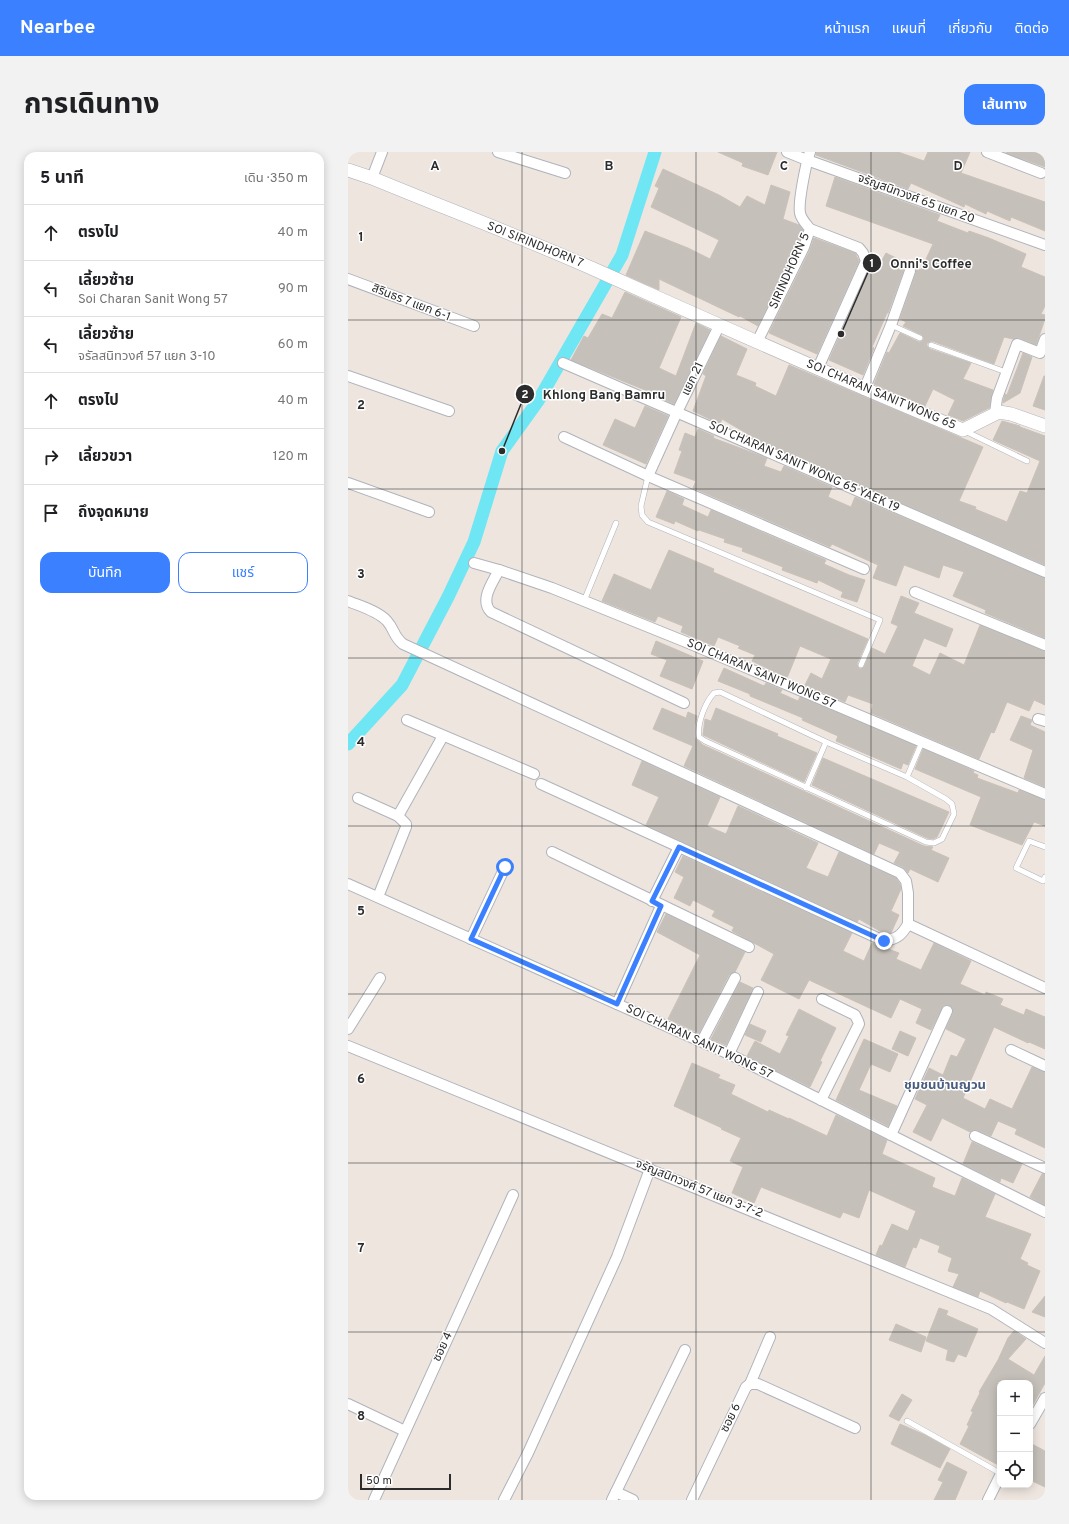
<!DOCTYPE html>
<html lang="th">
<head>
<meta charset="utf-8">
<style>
	:root { --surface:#fff; --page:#f2f2f2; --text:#202124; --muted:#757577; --line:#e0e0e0; --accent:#3b80ff }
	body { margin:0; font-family:Overpass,"Noto Sans Thai",sans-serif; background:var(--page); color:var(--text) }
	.controls { position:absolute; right:12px; bottom:12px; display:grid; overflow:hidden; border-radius:8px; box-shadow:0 2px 10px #0003 }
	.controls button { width:36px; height:36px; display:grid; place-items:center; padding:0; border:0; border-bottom:1px solid var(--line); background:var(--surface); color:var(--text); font:20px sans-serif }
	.scale { position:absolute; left:12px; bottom:10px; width:91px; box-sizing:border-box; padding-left:4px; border:2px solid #2c2c2c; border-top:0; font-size:11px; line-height:14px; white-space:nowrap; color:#2c2c2c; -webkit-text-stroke:3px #fff; paint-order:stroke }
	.stop { position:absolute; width:12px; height:12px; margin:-9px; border:3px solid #3b80ff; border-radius:50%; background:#fff }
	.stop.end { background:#3b80ff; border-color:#fff; box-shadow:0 1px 4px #0008 }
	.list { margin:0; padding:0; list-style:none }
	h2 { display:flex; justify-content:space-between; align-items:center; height:52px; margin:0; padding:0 16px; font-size:17px }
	h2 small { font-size:13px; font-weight:400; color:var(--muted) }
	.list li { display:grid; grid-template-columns:26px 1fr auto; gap:12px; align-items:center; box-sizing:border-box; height:56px; padding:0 16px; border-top:1px solid var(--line) }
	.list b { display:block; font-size:15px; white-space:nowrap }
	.list p { margin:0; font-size:13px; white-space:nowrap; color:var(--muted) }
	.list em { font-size:13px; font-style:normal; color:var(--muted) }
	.actions { display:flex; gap:8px; padding:12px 16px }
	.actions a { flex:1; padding:9px 0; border:1px solid var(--accent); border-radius:12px; text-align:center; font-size:14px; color:var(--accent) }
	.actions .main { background:var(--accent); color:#fff }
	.icon { flex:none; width:22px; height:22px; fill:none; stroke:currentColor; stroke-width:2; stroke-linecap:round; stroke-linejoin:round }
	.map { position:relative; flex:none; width:697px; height:1348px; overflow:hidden; border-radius:12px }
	header { display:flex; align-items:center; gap:24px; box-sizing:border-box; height:56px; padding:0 20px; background:var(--accent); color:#fff }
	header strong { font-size:19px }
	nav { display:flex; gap:22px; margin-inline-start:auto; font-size:14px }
	.intro { display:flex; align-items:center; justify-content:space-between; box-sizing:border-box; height:96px; padding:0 24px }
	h1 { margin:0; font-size:28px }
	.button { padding:10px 18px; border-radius:12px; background:var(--accent); color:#fff; font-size:14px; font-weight:700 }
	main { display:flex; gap:24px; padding:0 24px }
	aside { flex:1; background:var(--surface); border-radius:12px; box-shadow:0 2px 10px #0003 }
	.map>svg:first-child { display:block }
</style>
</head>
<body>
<header>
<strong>Nearbee</strong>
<nav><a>หน้าแรก</a><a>แผนที่</a><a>เกี่ยวกับ</a><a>ติดต่อ</a></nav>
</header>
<div class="intro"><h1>การเดินทาง</h1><a class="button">เส้นทาง</a></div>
<main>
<aside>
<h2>5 นาที<small>เดิน · 350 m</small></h2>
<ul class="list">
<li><svg class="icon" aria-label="ahead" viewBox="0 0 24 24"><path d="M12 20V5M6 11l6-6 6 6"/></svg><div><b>ตรงไป</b></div><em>40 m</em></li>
<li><svg class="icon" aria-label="left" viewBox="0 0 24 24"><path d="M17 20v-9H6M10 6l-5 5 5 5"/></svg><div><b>เลี้ยวซ้าย</b><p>Soi Charan Sanit Wong 57</p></div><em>90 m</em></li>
<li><svg class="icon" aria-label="left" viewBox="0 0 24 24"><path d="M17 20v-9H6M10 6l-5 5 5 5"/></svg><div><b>เลี้ยวซ้าย</b><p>จรัลสนิทวงศ์ 57 แยก 3-10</p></div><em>60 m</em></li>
<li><svg class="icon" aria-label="ahead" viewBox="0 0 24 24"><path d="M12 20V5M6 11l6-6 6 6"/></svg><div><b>ตรงไป</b></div><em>40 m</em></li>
<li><svg class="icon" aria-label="right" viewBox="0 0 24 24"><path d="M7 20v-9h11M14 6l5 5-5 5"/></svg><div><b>เลี้ยวขวา</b></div><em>120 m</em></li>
<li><svg class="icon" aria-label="arrive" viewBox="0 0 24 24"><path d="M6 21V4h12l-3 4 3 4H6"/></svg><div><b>ถึงจุดหมาย</b></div></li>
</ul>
<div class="actions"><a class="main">บันทึก</a><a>แชร์</a></div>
</aside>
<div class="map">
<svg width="697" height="1348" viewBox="0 0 697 1348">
	<rect width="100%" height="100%" fill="#eee5df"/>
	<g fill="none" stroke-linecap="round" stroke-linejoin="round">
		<path stroke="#6ee6f4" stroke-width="13" d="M0 592 54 533 100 445 126 390 154 299 190 249 274 103 307 0"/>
	</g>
	<g fill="#c6c0ba" stroke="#cac1b8">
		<path d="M370 0H429L420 23 394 14 395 11Z"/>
		<path d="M468 0H550L576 9 580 0H622L613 21 697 50V79L663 65 662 69 639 59 638 62 617 52 616 55 563 31 560 37 468 3Z"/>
		<path d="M659 0H697V15L658 1Z"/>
		<path d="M315 17 371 43 392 55 399 44 417 53 423 33 442 40 435 67 451 73 455 78 450 93 410 174 392 164 391 165 311 127V138L278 123 297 79 340 96 362 107 371 88 303 55 311 36 307 34Z"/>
		<path d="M487 25 592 63 589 69 620 81 621 79 641 86 678 102 673 115 697 125V154L693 162 697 163V167L688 193 671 186 665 187 656 185 646 212 584 189 579 191V194L582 197 623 211 615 227 645 238 641 256 615 269 600 263 607 248 585 237 577 254 526 232 539 200 541 201 552 181 571 190 574 189 576 187 574 183 555 174 558 170 552 167 568 121 567 115 573 118 585 92 478 54Z"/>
		<path d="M466 86 507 101 511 109 469 202 421 181 462 98Z"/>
		<path d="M538 101 562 113 558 114 556 117 540 161H539L528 186 524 195 526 196 515 223 481 208 523 114 529 117Z"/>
		<path d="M277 140 333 165 311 216 328 224 348 171 362 178 326 252 297 239V238L223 208 236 184 240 186 254 162 264 166Z"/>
		<path d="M373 184 399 197 388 223 408 231 407 234 428 244 441 213 635 295 611 349 628 355 627 357 659 370 672 339 679 341 692 309 645 288 654 269 672 274V275L697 284V413L417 292 374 267 372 272 345 259 358 224 355 222Z"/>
		<path d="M675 201 684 205 672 241 655 251 657 242 659 243Z"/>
		<path d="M696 224H697V258L685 254Z"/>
		<path d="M297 254 320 264 298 312 255 293 267 267 287 276Z"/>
		<path d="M350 277 366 284 365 286 419 306 416 314 433 320 436 314 484 335 480 345 503 355 507 345 697 426V486L637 461 638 458 605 444 616 420 595 413 591 426 556 413 548 434 525 426 530 413 484 392 482 395 345 336 348 329 326 321 334 299 331 298 337 281 347 285Z"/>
		<path d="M319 339 336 347 334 353 360 365 363 358 478 408 476 412 501 423 517 428 509 450 493 445 495 440 470 428 469 431 434 418 435 415 394 399 395 396 376 390 377 387 351 378 350 379 327 369 326 372 308 365Z"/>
		<path d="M321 398 366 417 365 420 520 487 509 512 510 515 512 517 516 515 524 496 537 502 550 474 543 471 553 444 571 451 566 461 605 477 598 495 576 486 564 514 582 523 592 501 616 513 632 473 697 499V553L686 548 681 559 659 550 646 581 643 580 631 607 523 561 525 552 500 543 497 550 457 533 463 521 474 527 483 507 452 494 439 526 404 509 407 503 390 496 392 494 370 485 366 494 333 480 335 474 310 464 307 470 254 449 266 422 303 438Z"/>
		<path d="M308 489 355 509 344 537 312 524 319 508 303 502Z"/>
		<path d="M376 516 416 534 418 531 434 538 432 541 450 549 452 545 568 594 560 613 555 611 553 617 488 589 490 584 454 568 455 566 402 544V542L370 529Z"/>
		<path d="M314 556 338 566 340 560 349 564 347 573V586L355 593 576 694 585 695 583 698 601 706 590 730 562 717 560 721 555 715 546 711 552 700 531 691 526 702 336 614 345 594 305 577Z"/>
		<path d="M368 556 430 582 429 584 469 601 456 630 355 583 357 567 363 569Z"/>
		<path d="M673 564 684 568 682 573 697 580V635L676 626 685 598 662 588Z"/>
		<path d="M575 597 626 619 625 621 630 623 629 626 670 641 671 638 697 648V674L686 670 674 693 622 673 633 645 567 617Z"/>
		<path d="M475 606 601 660 589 685 585 687 579 686 464 633Z"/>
		<path d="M294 609 372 645 359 674 378 682 390 654 470 691 458 716 480 725 491 700 548 726 552 732 553 737 543 759 551 763 543 781 537 782 511 767 509 770 298 673 311 645 284 633Z"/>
		<path d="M335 704 504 781 495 799 516 809 524 791 551 801 548 807 573 818 586 791 623 809 612 832 637 843 638 840 655 847 652 853 676 863 678 857 697 865V897L681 890 680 891 646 875 615 946 637 957 642 947 664 957 684 915 697 920V996L667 982 669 977 650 969 643 984 629 978H626L622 980 594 966 583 989 565 980 579 953 567 947 581 916 595 923 603 903 609 905 618 887 598 877 605 861 604 855 599 853 595 854 583 878 568 871 574 857 552 847 543 866 461 828 451 847 413 828 426 802 384 779 386 775 364 764 367 759 345 748 342 754 326 746 336 725 327 720Z"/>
		<path d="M318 762 397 800 387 820 381 823 351 881 320 867 352 803 309 780Z"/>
		<path d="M392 830 405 836 378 893 363 887Z"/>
		<path d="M451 857 488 876 472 909 474 910 462 935 399 904 407 889 432 902 441 884 438 883Z"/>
		<path d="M402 872 418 879 413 890 397 883Z"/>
		<path d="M552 879 568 886 560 904 544 897Z"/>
		<path d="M516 887 550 902 542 920 523 912 511 938 549 954 540 974 488 948Z"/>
		<path d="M344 911 372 923 370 926 387 933 383 942 420 960 421 958 441 967V966L479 984 488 963 539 988 534 1002 587 1026 584 1035 607 1044 614 1026 647 1042 637 1065 683 1082 672 1107 680 1111 679 1113 692 1119 676 1157 659 1150 658 1151 632 1139 630 1145 605 1135 611 1122 600 1119 604 1106 590 1100 592 1094 572 1086 568 1096 565 1095 557 1115 528 1103 532 1093 534 1094 544 1072 560 1079 568 1059 521 1038 511 1066 495 1060 492 1066 413 1035 406 1051 384 1041 395 1015 382 1009 393 986 373 977 374 976 326 954Z"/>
		<path d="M624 990 674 1012 665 1031 653 1026 652 1030 615 1012Z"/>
		<path d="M694 1022H697V1053L682 1045Z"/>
		<path d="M697 1144V1165L684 1160Z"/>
		<path d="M591 1156 600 1159 598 1163 630 1177 618 1205 610 1202 606 1210 598 1208 600 1198 578 1189Z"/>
		<path d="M548 1172 578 1185 573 1200 541 1188Z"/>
		<path d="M666 1179 678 1187 660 1207 686 1223 697 1204V1231L682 1258V1231H652V1314L612 1292 621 1274 619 1273 625 1260 623 1259 632 1241 631 1240 650 1208 660 1186Z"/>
		<path d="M554 1242 564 1248 551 1269 541 1264Z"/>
		<path d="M552 1272 577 1283 602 1297 592 1316 543 1292Z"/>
		<path d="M682 1291 697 1299V1335L682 1328Z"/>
		<path d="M599 1310 619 1320 607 1348H586L595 1330 590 1328Z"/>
	</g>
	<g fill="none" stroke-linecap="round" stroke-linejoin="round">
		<g stroke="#afb4bc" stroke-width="6">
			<g id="service">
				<path d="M543 173 572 186"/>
				<path d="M583 193 658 220"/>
				<path d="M617 279 679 309"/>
				<path d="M300 324 293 354 294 363 300 370 532 468 513 513"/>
				<path d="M236 449 268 371"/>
				<path d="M559 625 598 647 604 652 606 662 594 687 586 691 578 690 357 589 351 585C349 571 357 551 366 541L372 540 478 590 559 625 574 590"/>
				<path d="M458 636 478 590"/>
				<path d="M697 695 681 689 668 716 695 729 697 725"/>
				<path d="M559 1269 652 1321"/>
			</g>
		</g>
		<g stroke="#afb4bc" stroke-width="12">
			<g id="minor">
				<path d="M150 0 217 21"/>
				<path d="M439 0 459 8 697 93"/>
				<path d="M639 0 693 21"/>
				<path d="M24 26 34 0"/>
				<path d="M462 77 511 96 515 101 518 109 470 216"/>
				<path d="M0 127 126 174"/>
				<path d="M409 190 456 95 462 77C459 73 453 67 452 61 450 50 458 11 462 0"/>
				<path d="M215 211 697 420"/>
				<path d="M0 224 101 259"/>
				<path d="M516 238 543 173 562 119"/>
				<path d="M647 261 649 246 669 192 692 201 697 187"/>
				<path d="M216 285 300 324 516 417"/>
				<path d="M300 324 329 260 371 174"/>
				<path d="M0 331 81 360"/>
				<path d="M126 411 151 418 204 436 338 490 697 642"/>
				<path d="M151 418C145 430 131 448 143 460L336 551"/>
				<path d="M567 440 697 493"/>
				<path d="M0 449C12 454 30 459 39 469 47 478 45 484 55 492L552 721 558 729 560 741V772L697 836"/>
				<path d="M690 567 697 569"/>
				<path d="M59 568 186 622"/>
				<path d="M193 632 331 695 304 749"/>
				<path d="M10 646 50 664"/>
				<path d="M331 695 536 789C549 787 554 783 560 772"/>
				<path d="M204 700 401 795"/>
				<path d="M0 732 381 902 697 1060"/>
				<path d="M30 745 58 675V672L50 664 95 584"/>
				<path d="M123 787 157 715"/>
				<path d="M269 852 313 754"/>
				<path d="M0 877 32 826"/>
				<path d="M354 889 387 826"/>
				<path d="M0 894 643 1157 697 1191"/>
				<path d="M663 898 697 914"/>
				<path d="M381 902 410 840"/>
				<path d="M473 948 511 872 510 869 507 863 474 847"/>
				<path d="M543 983 599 859"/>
				<path d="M627 984 697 1016"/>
				<path d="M402 1232H410L507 1276"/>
				<path d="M0 1252 57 1279"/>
				<path d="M682 1272 697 1246"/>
				<path d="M268 1340 285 1348"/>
				<path d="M26 1348 165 1043"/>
				<path d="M156 1348 180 1301 269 1105 302 1017"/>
				<path d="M264 1348 337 1198"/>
				<path d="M344 1348 398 1235 402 1232 422 1185"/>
				<path d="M640 1348 652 1324"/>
			</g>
		</g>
		<g stroke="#afb4bc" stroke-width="14">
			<path id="tertiary" d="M0 18 24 26C99 57 176 86 250 119 371 173 492 228 615 278L651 260 663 262 697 274"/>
		</g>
		<use href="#service" stroke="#fff" stroke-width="5"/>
		<use href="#minor" stroke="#fff" stroke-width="10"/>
		<use href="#tertiary" stroke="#fff" stroke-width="13"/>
	</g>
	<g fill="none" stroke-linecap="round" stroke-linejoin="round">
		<path stroke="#3b80ff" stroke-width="5" d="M157 715 123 787 269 852 313 754 304 749 331 695 536 789"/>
	</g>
	<path fill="none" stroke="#2c2c2c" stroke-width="1" stroke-opacity="0.55" d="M174 0V1348M348 0V1348M523 0V1348M0 168H697M0 337H697M0 506H697M0 674H697M0 842H697M0 1011H697M0 1180H697"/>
	<g text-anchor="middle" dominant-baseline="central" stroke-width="3" stroke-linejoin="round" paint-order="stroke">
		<g font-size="12" fill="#2c2c2c" stroke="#fff">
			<text transform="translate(568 47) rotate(20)">จรัญสนิทวงศ์ 65 แยก 20</text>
			<text transform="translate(187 93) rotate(22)">SOI SIRINDHORN 7</text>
			<text transform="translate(442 119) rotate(-66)">SIRINDHORN 5</text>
			<text transform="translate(63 151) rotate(21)">สิรินธร 7 แยก 6-1</text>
			<text transform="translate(345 227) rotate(-64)">แยก 21</text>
			<text transform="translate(533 243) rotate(23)">SOI CHARAN SANIT WONG 65</text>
			<text transform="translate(456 315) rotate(24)">SOI CHARAN SANIT WONG 65 YAEK 19</text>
			<text transform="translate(413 522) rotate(23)">SOI CHARAN SANIT WONG 57</text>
			<text transform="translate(351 890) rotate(25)">SOI CHARAN SANIT WONG 57</text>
			<text transform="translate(351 1037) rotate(22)">จรัญสนิทวงศ์ 57 แยก 3-7-2</text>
			<text transform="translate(95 1195) rotate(-65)">ซอย 4</text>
			<text transform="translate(383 1266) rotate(-64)">ซอย 6</text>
		</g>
		<g font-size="13" font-weight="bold" fill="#4a5d80" stroke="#fff">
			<text x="597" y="934">ชุมชนบ้านญวน</text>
		</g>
	</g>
	<g font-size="13" text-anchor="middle" font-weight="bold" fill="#2c2c2c" stroke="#fff" stroke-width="3" stroke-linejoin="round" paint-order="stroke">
		<text x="87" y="18">A</text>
		<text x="261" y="18">B</text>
		<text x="436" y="18">C</text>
		<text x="610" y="18">D</text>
		<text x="13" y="89">1</text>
		<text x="13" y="257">2</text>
		<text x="13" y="426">3</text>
		<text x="13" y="594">4</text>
		<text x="13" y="763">5</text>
		<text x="13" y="931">6</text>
		<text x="13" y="1100">7</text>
		<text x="13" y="1268">8</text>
	</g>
	<path fill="none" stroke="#2c2c2c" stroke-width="1.5" d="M493 182L524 111M154 299L177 242"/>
	<g fill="#2c2c2c" stroke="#fff" stroke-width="1.5">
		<circle cx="493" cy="182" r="4"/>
		<circle cx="154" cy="299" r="4"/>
		<circle cx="524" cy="111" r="10"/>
		<circle cx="177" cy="242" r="10"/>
	</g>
	<g font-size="12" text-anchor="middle" font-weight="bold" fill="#fff">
		<text x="524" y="115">1</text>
		<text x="177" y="246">2</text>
	</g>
	<g font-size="13" text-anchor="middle" font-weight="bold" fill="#2c2c2c" stroke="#fff" stroke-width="3" stroke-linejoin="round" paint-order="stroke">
		<text x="583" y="116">Onni's Coffee</text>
		<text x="256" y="247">Khlong Bang Bamru</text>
	</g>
</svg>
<div class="controls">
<button>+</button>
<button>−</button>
<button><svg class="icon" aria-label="locate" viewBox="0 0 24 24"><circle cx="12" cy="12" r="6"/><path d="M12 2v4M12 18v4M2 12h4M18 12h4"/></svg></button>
</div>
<div class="scale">50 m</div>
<div class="stop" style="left:157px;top:715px"></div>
<div class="stop end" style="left:536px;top:789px"></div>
</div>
</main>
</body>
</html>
